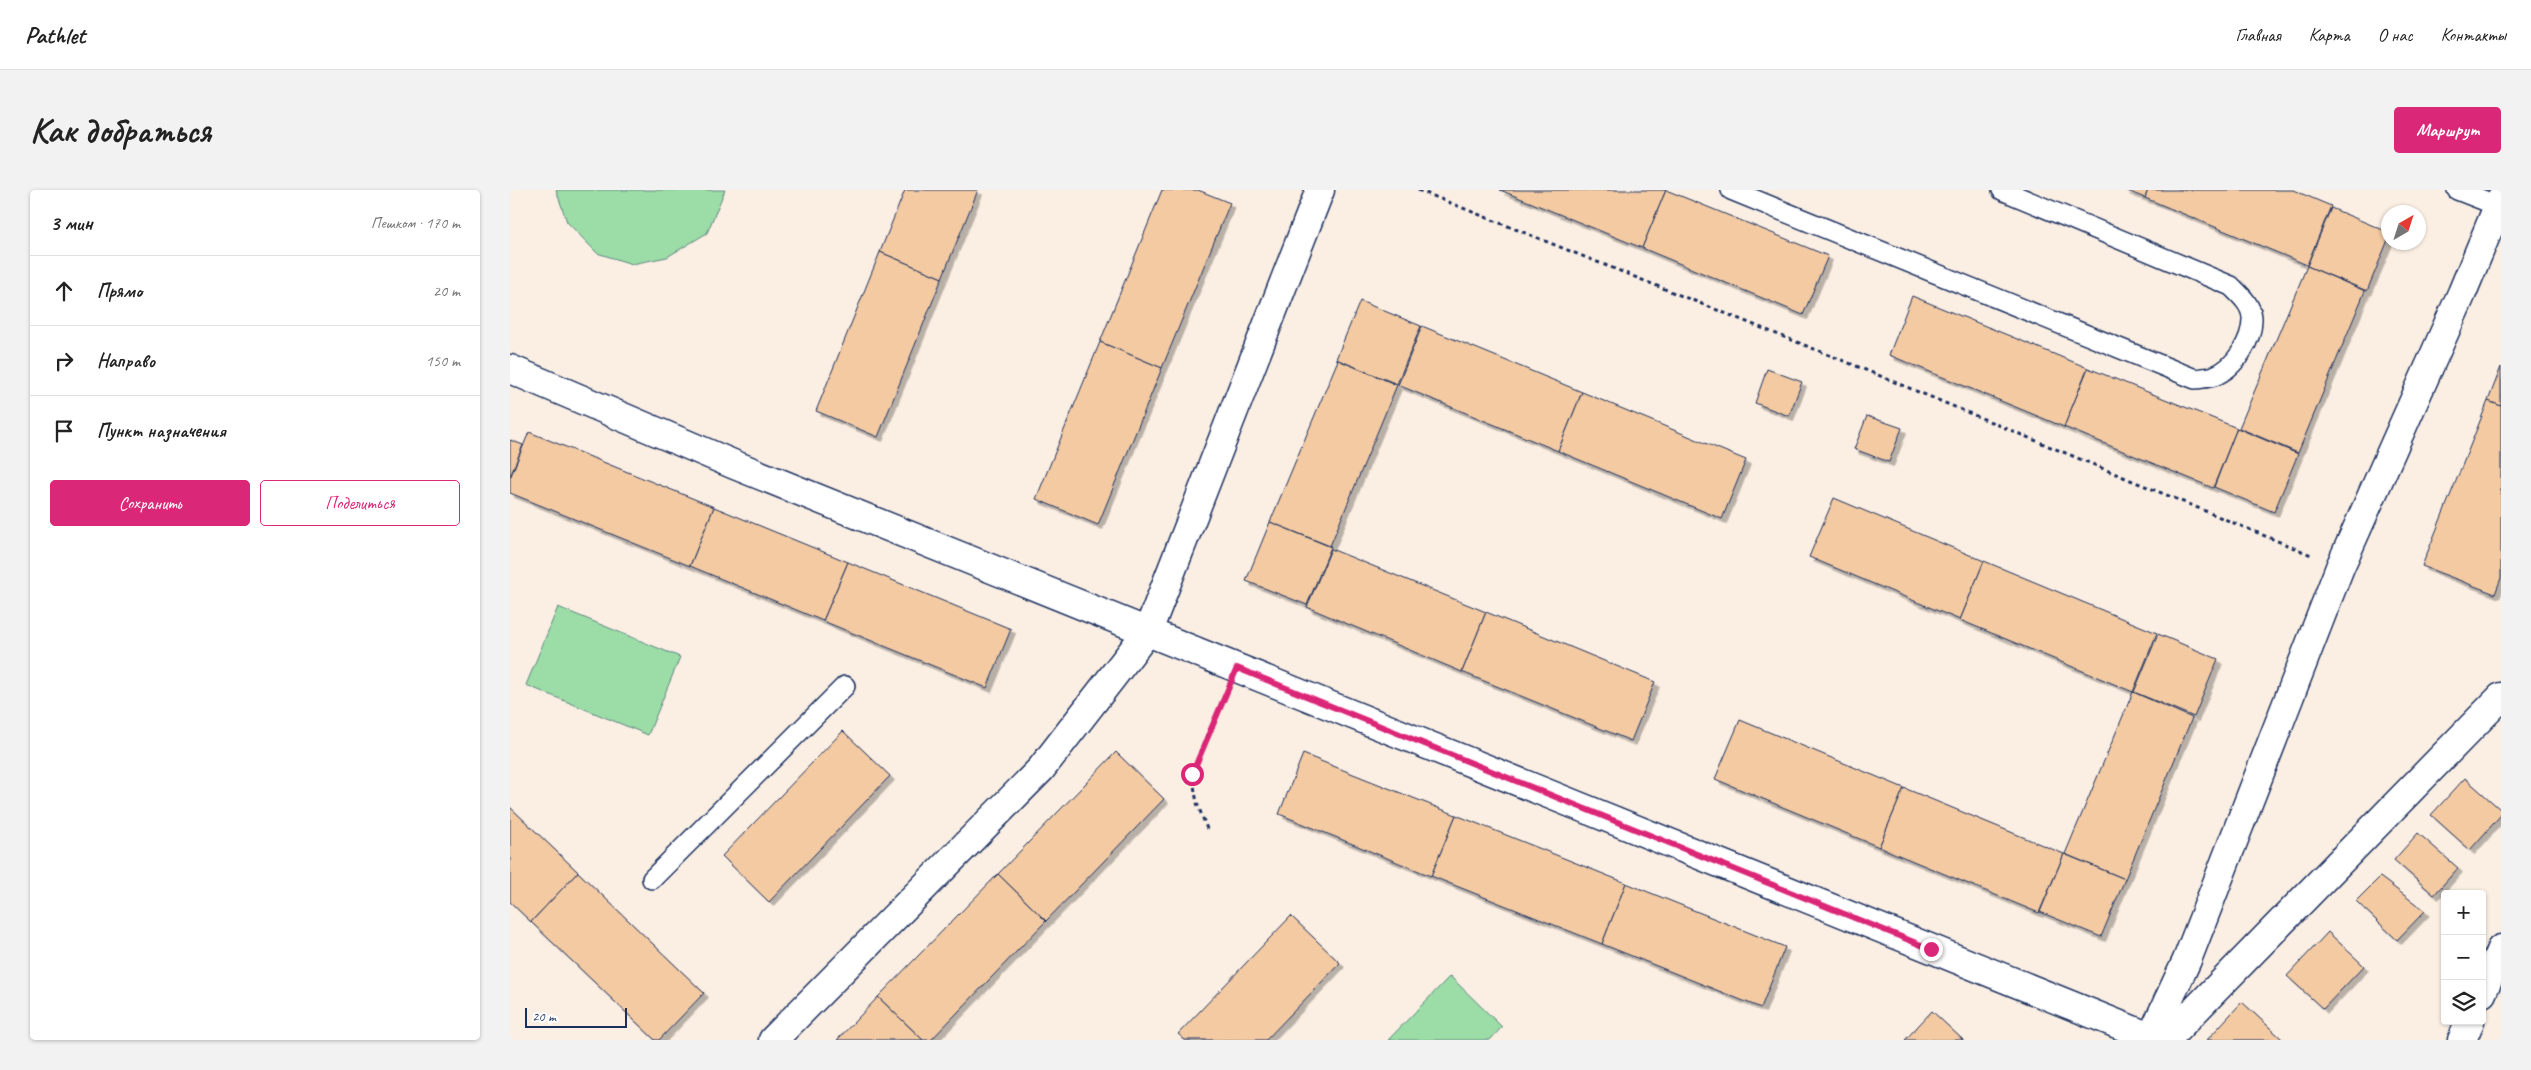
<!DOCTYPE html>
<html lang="ru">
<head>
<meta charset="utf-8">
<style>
	:root { --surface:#fff; --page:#f2f2f2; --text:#222; --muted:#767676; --line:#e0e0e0; --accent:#db2777 }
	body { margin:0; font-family:Caveat,sans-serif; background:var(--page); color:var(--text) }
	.controls { position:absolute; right:15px; bottom:15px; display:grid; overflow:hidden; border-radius:5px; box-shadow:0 1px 4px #0004 }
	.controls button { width:45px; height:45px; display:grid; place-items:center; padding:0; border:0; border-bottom:1px solid var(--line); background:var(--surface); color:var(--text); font:25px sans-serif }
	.compass { position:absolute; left:1871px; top:15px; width:45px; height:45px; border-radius:50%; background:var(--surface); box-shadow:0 1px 4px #0004; rotate:39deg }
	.scale { position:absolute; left:15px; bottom:12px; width:102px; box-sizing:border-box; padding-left:5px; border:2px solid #1b2f5e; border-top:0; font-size:14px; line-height:18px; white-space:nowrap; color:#1b2f5e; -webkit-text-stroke:4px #fff; paint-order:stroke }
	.stop { position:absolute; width:15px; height:15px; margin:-11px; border:4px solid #db2777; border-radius:50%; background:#fff }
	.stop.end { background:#db2777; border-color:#fff; box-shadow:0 1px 5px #0008 }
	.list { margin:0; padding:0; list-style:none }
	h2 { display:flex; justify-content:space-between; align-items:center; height:65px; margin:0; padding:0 20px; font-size:21px }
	h2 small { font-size:16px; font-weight:400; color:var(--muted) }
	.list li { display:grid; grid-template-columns:32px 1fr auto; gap:15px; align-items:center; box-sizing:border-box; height:70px; padding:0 20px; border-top:1px solid var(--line) }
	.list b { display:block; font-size:19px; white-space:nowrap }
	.list em { font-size:16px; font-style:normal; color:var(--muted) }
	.actions { display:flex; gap:10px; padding:15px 20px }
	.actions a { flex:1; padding:11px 0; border:1px solid var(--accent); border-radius:5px; text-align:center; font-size:18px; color:var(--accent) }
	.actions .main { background:var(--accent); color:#fff }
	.icon { flex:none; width:28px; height:28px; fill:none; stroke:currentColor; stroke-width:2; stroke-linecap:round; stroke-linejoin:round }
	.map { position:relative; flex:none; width:1991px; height:850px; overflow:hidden; border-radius:5px }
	header { display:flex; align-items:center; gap:30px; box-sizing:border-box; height:70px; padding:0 25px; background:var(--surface); border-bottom:1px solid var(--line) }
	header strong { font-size:24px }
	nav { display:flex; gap:28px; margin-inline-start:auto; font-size:18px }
	.intro { display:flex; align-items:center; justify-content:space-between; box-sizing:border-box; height:120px; padding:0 30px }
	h1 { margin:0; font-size:35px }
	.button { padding:12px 22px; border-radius:5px; background:var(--accent); color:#fff; font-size:18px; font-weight:700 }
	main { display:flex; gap:30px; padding:0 30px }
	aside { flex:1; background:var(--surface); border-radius:5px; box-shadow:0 1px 4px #0004 }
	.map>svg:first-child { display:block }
</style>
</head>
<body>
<header>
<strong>Pathlet</strong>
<nav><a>Главная</a><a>Карта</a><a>О нас</a><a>Контакты</a></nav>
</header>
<div class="intro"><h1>Как добраться</h1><a class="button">Маршрут</a></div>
<main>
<aside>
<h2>3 мин<small>Пешком · 170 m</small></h2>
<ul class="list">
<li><svg class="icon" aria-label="ahead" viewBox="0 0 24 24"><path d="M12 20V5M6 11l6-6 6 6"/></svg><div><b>Прямо</b></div><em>20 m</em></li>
<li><svg class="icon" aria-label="right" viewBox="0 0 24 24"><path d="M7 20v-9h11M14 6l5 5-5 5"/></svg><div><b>Направо</b></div><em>150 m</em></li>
<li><svg class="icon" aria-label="arrive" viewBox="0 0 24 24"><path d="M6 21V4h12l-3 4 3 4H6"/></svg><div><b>Пункт назначения</b></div></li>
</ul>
<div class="actions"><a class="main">Сохранить</a><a>Поделиться</a></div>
</aside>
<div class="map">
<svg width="1991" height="850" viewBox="0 0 1991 850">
	<defs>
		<filter id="shadow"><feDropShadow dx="4.5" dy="4.5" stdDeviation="0" flood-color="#0004"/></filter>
	</defs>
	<rect width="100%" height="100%" fill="#fbefe3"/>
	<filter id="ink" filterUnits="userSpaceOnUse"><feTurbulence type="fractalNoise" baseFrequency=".02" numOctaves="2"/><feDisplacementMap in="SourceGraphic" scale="10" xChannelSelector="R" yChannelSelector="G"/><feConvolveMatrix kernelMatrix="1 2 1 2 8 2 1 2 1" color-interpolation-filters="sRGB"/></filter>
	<g filter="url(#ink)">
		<g fill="#9cdca6" stroke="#5c8682">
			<path d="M46 0H215L197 43 157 67 122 74 87 63 57 32Z"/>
			<path d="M48 417 170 467 138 545 16 495Z"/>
			<path d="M940 786 992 837 980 850H878Z"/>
		</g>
		<g fill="#f3caa2" stroke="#1b2f5e" filter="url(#shadow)">
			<path d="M395 0H468L432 88 370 62Z"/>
			<path d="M652 0H688L720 13 652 178 590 152Z"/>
			<path d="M990 0H1156L1132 58Z"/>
			<path d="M1156 0 1318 66 1293 125 1132 58Z"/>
			<path d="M1615 0H1638L1635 8Z"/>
			<path d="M1638 0H1783L1821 16 1797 75 1635 8Z"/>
			<path d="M1821 18 1878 42V50L1857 101 1797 76Z"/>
			<path d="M370 62 432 88 368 247 306 221Z"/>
			<path d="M1797 76 1855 101 1788 263 1729 238Z"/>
			<path d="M1402 106 1578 178 1554 237 1379 165Z"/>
			<path d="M850 111 911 136 887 194 826 169Z"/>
			<path d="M912 136 1072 202 1048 261 888 195Z"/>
			<path d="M590 152 652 178 588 335 526 309Z"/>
			<path d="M828 170 887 195 820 356 760 332Z"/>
			<path d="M1991 177V216L1978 211Z"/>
			<path d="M1578 178 1727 238 1703 298 1554 237Z"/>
			<path d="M1257 179 1292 192 1279 226 1245 213Z"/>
			<path d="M1072 202 1236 270 1212 329 1048 261Z"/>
			<path d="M1978 211 1991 216V388L1985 404 1912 376Z"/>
			<path d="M1357 226 1392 238 1379 272 1344 259Z"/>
			<path d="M1727 238 1788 264 1764 322 1704 297Z"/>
			<path d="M19 242 204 317 180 376 0 303V288Z"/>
			<path d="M0 250 13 255 0 287Z"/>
			<path d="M1324 308 1474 371 1450 430 1299 367Z"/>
			<path d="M204 317 338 372 313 431 180 376Z"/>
			<path d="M760 332 821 357 797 415 736 391Z"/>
			<path d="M821 359 976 422 952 482 797 417Z"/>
			<path d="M1474 371 1647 443 1623 502 1450 430Z"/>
			<path d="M338 372 501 439 477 498 313 431Z"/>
			<path d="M976 422 1145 492 1121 551 952 482Z"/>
			<path d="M1648 444 1708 469 1684 527 1624 502Z"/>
			<path d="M1623 502 1682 528 1615 689 1555 664Z"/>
			<path d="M1230 530 1394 598 1369 657 1205 589Z"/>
			<path d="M333 541 380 586 259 712 212 666Z"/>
			<path d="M606 562 654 609 536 731 488 684Z"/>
			<path d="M793 564 946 625 921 686 769 624Z"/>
			<path d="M1955 588 1991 620V625L1960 660 1921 625Z"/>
			<path d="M1394 598 1554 664 1529 723 1369 657Z"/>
			<path d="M0 617 68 682 21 732 0 712Z"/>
			<path d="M946 625 1116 693 1092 754 921 686Z"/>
			<path d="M1908 643 1948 678 1924 705 1884 670Z"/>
			<path d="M1554 664 1615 689 1591 747 1530 722Z"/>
			<path d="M68 682 194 803 149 850H145L21 732Z"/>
			<path d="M488 684 536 731 421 850H413L368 807Z"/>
			<path d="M1870 687 1915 721 1887 750 1846 711Z"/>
			<path d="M1116 693 1275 757 1251 818 1092 754Z"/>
			<path d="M781 726 830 773 756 850H675L668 844Z"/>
			<path d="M1818 742 1854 776 1813 819 1777 786Z"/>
			<path d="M368 807 413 850H327Z"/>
			<path d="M1732 812 1773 850H1697Z"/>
			<path d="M1422 821 1453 850H1395Z"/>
		</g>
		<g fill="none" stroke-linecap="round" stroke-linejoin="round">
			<g stroke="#1b2f5e" stroke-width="22">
				<g id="lane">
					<path d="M1221 0 1685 189C1691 188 1698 188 1704 186 1725 178 1743 150 1742 127 1741 114 1729 104 1721 96L1492 0"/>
					<path d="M1947 0 1988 16"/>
					<path d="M142 689 335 496"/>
				</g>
			</g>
			<g stroke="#1b2f5e" stroke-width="31">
				<g id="street">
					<path d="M0 179 225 275 1647 850"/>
					<path d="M1972 803 1991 759"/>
					<path d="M1641 848 1677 770 1830 377 1952 103 1991 9"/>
					<path d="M263 850 531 579 638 441 810 0"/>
					<path d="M1656 850 1991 507"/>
					<path d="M1952 850 1960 831"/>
				</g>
			</g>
			<g stroke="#1b2f5e" stroke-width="3" stroke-dasharray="4 4" stroke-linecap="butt">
				<path d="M908 0 1334 171 1801 365"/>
				<path d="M697 639 687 613 682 584 715 506"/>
			</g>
			<use href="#lane" stroke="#fff" stroke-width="19"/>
			<use href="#street" stroke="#fff" stroke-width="28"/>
		</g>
	</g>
	<g fill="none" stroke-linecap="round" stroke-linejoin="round" filter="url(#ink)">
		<path stroke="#db2777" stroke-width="6" d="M682 584 727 478 1421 759"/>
	</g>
</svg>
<div class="controls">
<button>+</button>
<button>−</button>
<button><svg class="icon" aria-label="layers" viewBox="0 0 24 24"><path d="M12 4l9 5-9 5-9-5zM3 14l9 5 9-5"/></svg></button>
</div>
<svg class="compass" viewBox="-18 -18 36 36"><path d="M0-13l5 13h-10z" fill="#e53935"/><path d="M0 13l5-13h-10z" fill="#767676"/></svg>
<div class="scale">20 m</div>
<div class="stop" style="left:682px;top:584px"></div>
<div class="stop end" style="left:1421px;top:759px"></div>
</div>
</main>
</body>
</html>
